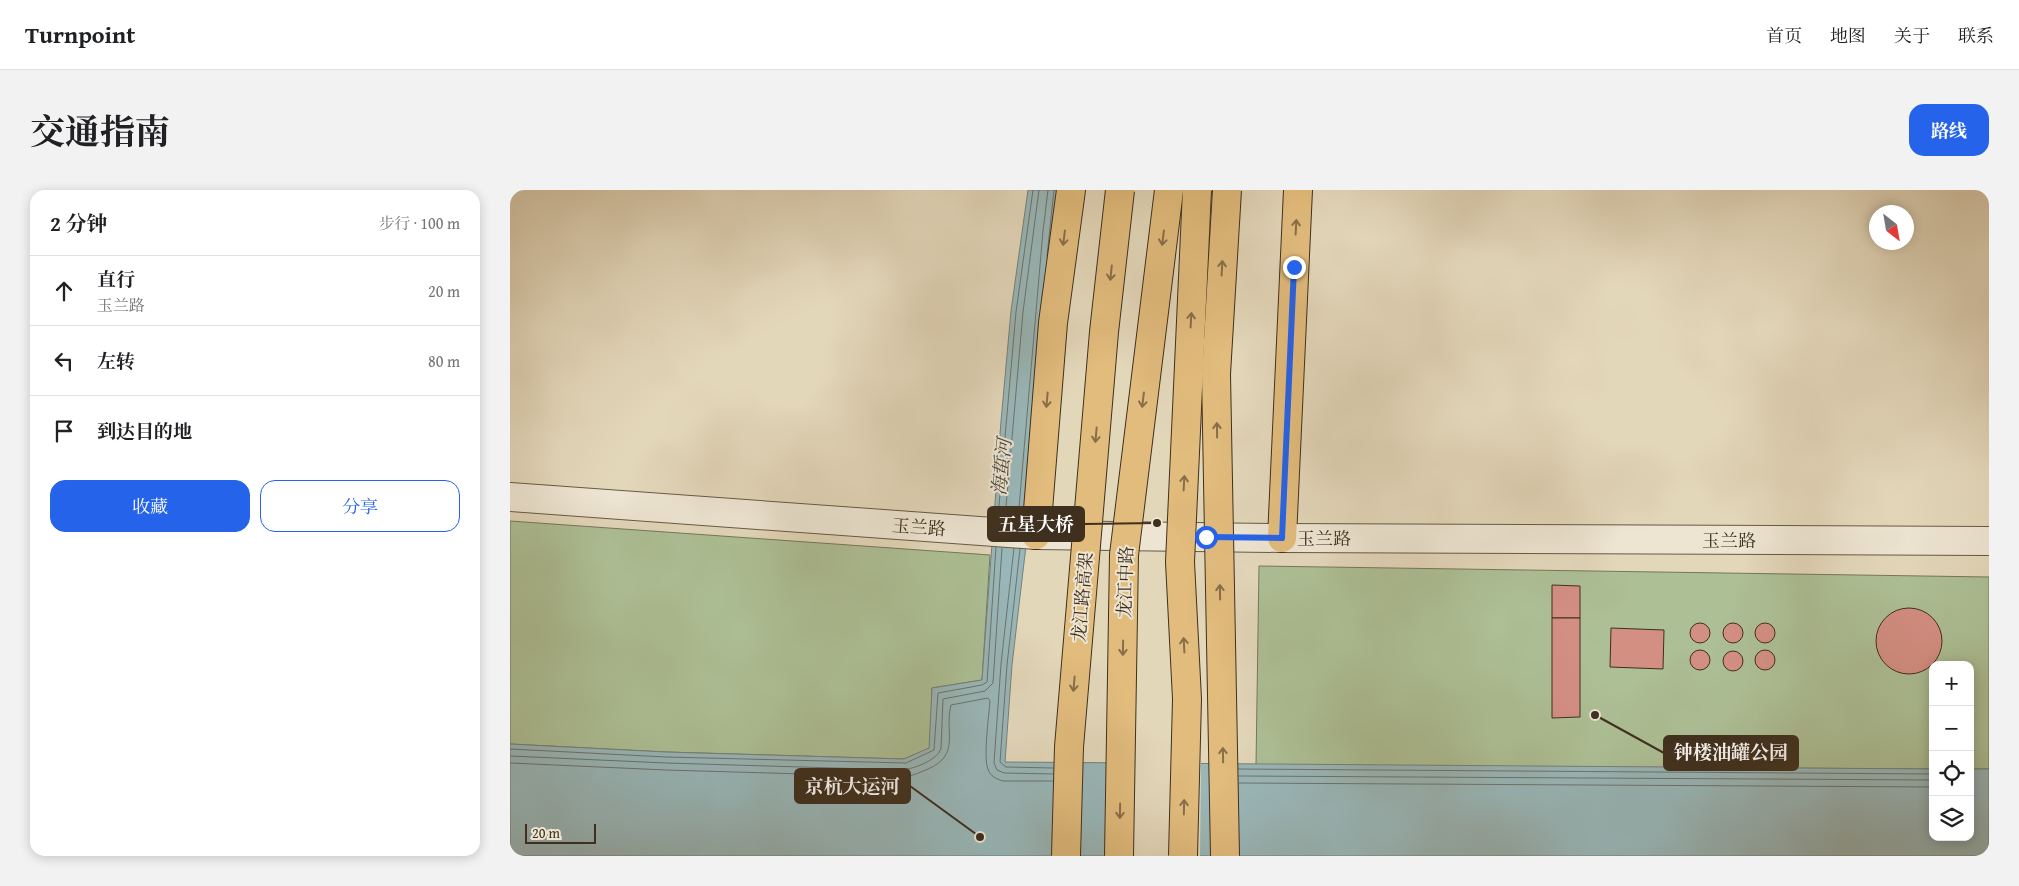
<!DOCTYPE html>
<html lang="zh">
<head>
<meta charset="utf-8">
<style>
	:root { --surface:#fff; --page:#f2f2f2; --text:#202124; --muted:#757577; --line:#e0e0e0; --accent:#2563eb }
	body { margin:0; font-family:"Gentium Book Plus","Noto Serif SC",serif; background:var(--page); color:var(--text) }
	.controls { position:absolute; right:15px; bottom:15px; display:grid; overflow:hidden; border-radius:10px; box-shadow:0 2px 12px #0003 }
	.controls button { width:45px; height:45px; display:grid; place-items:center; padding:0; border:0; border-bottom:1px solid var(--line); background:var(--surface); color:var(--text); font:25px sans-serif }
	.compass { position:absolute; left:1359px; top:15px; width:45px; height:45px; border-radius:50%; background:var(--surface); box-shadow:0 2px 12px #0003; rotate:149deg }
	.scale { position:absolute; left:15px; bottom:12px; width:71px; box-sizing:border-box; padding-left:5px; border:2px solid #3e2f1e; border-top:0; font-size:14px; line-height:18px; white-space:nowrap; color:#3e2f1e; -webkit-text-stroke:4px #ede5d2; paint-order:stroke }
	.stop { position:absolute; width:15px; height:15px; margin:-11px; border:4px solid #2563eb; border-radius:50%; background:#fff }
	.stop.end { background:#2563eb; border-color:#fff; box-shadow:0 1px 5px #0008 }
	.list { margin:0; padding:0; list-style:none }
	h2 { display:flex; justify-content:space-between; align-items:center; height:65px; margin:0; padding:0 20px; font-size:21px }
	h2 small { font-size:16px; font-weight:400; color:var(--muted) }
	.list li { display:grid; grid-template-columns:32px 1fr auto; gap:15px; align-items:center; box-sizing:border-box; height:70px; padding:0 20px; border-top:1px solid var(--line) }
	.list b { display:block; font-size:19px; white-space:nowrap }
	.list p { margin:0; font-size:16px; white-space:nowrap; color:var(--muted) }
	.list em { font-size:16px; font-style:normal; color:var(--muted) }
	.actions { display:flex; gap:10px; padding:15px 20px }
	.actions a { flex:1; padding:11px 0; border:1px solid var(--accent); border-radius:15px; text-align:center; font-size:18px; color:var(--accent) }
	.actions .main { background:var(--accent); color:#fff }
	.icon { flex:none; width:28px; height:28px; fill:none; stroke:currentColor; stroke-width:2; stroke-linecap:round; stroke-linejoin:round }
	.map { position:relative; flex:none; width:1479px; height:666px; overflow:hidden; border-radius:15px }
	header { display:flex; align-items:center; gap:30px; box-sizing:border-box; height:70px; padding:0 25px; background:var(--surface); border-bottom:1px solid var(--line) }
	header strong { font-size:24px }
	nav { display:flex; gap:28px; margin-inline-start:auto; font-size:18px }
	.intro { display:flex; align-items:center; justify-content:space-between; box-sizing:border-box; height:120px; padding:0 30px }
	h1 { margin:0; font-size:35px }
	.button { padding:12px 22px; border-radius:15px; background:var(--accent); color:#fff; font-size:18px; font-weight:700 }
	main { display:flex; gap:30px; padding:0 30px }
	aside { flex:1; background:var(--surface); border-radius:15px; box-shadow:0 2px 12px #0003 }
	.map>svg:first-child { display:block }
</style>
</head>
<body>
<header>
<strong>Turnpoint</strong>
<nav><a>首页</a><a>地图</a><a>关于</a><a>联系</a></nav>
</header>
<div class="intro"><h1>交通指南</h1><a class="button">路线</a></div>
<main>
<aside>
<h2>2 分钟<small>步行 · 100 m</small></h2>
<ul class="list">
<li><svg class="icon" aria-label="ahead" viewBox="0 0 24 24"><path d="M12 20V5M6 11l6-6 6 6"/></svg><div><b>直行</b><p>玉兰路</p></div><em>20 m</em></li>
<li><svg class="icon" aria-label="left" viewBox="0 0 24 24"><path d="M17 20v-9H6M10 6l-5 5 5 5"/></svg><div><b>左转</b></div><em>80 m</em></li>
<li><svg class="icon" aria-label="arrive" viewBox="0 0 24 24"><path d="M6 21V4h12l-3 4 3 4H6"/></svg><div><b>到达目的地</b></div></li>
</ul>
<div class="actions"><a class="main">收藏</a><a>分享</a></div>
</aside>
<div class="map">
<svg width="1479" height="666" viewBox="0 0 1479 666">
	<rect width="100%" height="100%" fill="#e3d7ba"/>
	<filter id="stains"><feTurbulence type="fractalNoise" baseFrequency=".004" numOctaves="4"/><feColorMatrix values="0 0 0 0 .2 0 0 0 0 .09 0 0 0 0 .02 0 0 0 .5 -.17"/></filter>
	<radialGradient id="worn" r=".72"><stop offset=".6" stop-color="#630" stop-opacity="0"/><stop offset="1" stop-color="#630" stop-opacity=".3"/></radialGradient>
	<g fill="#adbf95" stroke="#76775a">
		<path d="M0 331 480 365 472 490 422 498 420 558 394 569 156 562 0 554Z"/>
		<path d="M749 376 1479 387V579H1460V475H1423V579L746 575Z"/>
	</g>
	<path fill="#99b7b9" stroke="#75817b" d="M518 0H549L519 330 502 475 495 572 1423 579V647H1460V579H1479V666H0V554L156 562 394 569 419 558 422 498 472 490 491 231 501 121Z"/>
	<path fill="#e3d7ba" d="M597 571 691 572 690 666H596Z"/>
	<g fill="none" stroke-linecap="round" stroke-linejoin="round">
		<g stroke="#6c736c" stroke-width="1">
			<path d="M537 66 544 0"/>
			<path d="M488 327 506 122 523 0"/>
			<path d="M495 328 513 122 529 0"/>
			<path d="M508 329 533 41 538 0"/>
			<path d="M504 358 491 474 484 573 487 580 494 583 543 584"/>
			<path d="M510 359 497 475 490 572 496 577 543 578"/>
			<path d="M0 559 156 567 396 573 424 560 428 503 472 495 477 492 486 357"/>
			<path d="M0 566 156 573 393 580C405 578 426 571 431 559L433 509 475 501 483 493 492 358"/>
			<path d="M0 573 156 580 396 587C404 585 411 582 418 579 451 565 434 542 441 515L478 508 480 511C479 525 473 568 478 579 480 586 486 589 493 591H543"/>
			<path d="M728 579 1423 584"/>
			<path d="M729 586 1423 590"/>
			<path d="M729 593 1423 597"/>
		</g>
	</g>
	<g fill="#d48f83" stroke="#3e2f1e">
		<path d="M1042 395 1070 396V428H1042Z"/>
		<circle cx="1399" cy="451" r="33"/>
		<path d="M1042 428H1070V527L1042 528Z"/>
		<circle cx="1223" cy="443" r="10"/>
		<circle cx="1255" cy="443" r="10"/>
		<circle cx="1190" cy="443" r="10"/>
		<path d="M1101 438 1154 440 1153 479 1100 477Z"/>
		<circle cx="1190" cy="470" r="10"/>
		<circle cx="1255" cy="470" r="10"/>
		<circle cx="1223" cy="471" r="10"/>
	</g>
	<g fill="none" stroke-linecap="round" stroke-linejoin="round">
		<g stroke="#675945" stroke-width="30">
			<path id="minor" d="M0 307 526 345 772 348 1479 351"/>
		</g>
		<g stroke="#3e2f1e" stroke-width="30">
			<g id="major">
				<path d="M526 345 543 133 561 0"/>
				<path d="M772 348 788 0"/>
			</g>
		</g>
		<use href="#minor" stroke="#ede5d2" stroke-width="28"/>
		<use href="#major" stroke="#e2bc7d" stroke-width="28"/>
		<g stroke="#3e2f1e" stroke-width="30" stroke-linecap="butt">
			<g id="major-bridge">
				<path d="M609 666 614 365 659 0"/>
				<path d="M673 666 677 509 670 372 687 0"/>
			</g>
		</g>
		<g stroke="#3e2f1e" stroke-width="30" stroke-linecap="butt">
			<g id="highway-bridge">
				<path d="M556 666 559 557 594 142 610 0"/>
				<path d="M715 666 706 184 717 0"/>
			</g>
		</g>
		<use href="#major-bridge" stroke="#e2bc7d" stroke-width="28"/>
		<use href="#highway-bridge" stroke="#e2bc7d" stroke-width="28"/>
	</g>
	<defs><path id="oneway-shaft" d="M-6 0H5M1.5-3L5.5 0L1.5 3" fill="none" stroke-width="1.6" stroke-linecap="round" stroke-linejoin="round" transform="scale(1.25)"/></defs>
	<g stroke="#886e49">
		<use href="#oneway-shaft" transform="translate(786 37) rotate(-87)"/>
		<use href="#oneway-shaft" transform="translate(554 48) rotate(97)"/>
		<use href="#oneway-shaft" transform="translate(653 48) rotate(97)"/>
		<use href="#oneway-shaft" transform="translate(712 78) rotate(-87)"/>
		<use href="#oneway-shaft" transform="translate(601 83) rotate(96)"/>
		<use href="#oneway-shaft" transform="translate(681 130) rotate(-87)"/>
		<use href="#oneway-shaft" transform="translate(537 210) rotate(95)"/>
		<use href="#oneway-shaft" transform="translate(633 210) rotate(97)"/>
		<use href="#oneway-shaft" transform="translate(707 240) rotate(-91)"/>
		<use href="#oneway-shaft" transform="translate(586 245) rotate(95)"/>
		<use href="#oneway-shaft" transform="translate(674 293) rotate(-87)"/>
		<use href="#oneway-shaft" transform="translate(710 402) rotate(-91)"/>
		<use href="#oneway-shaft" transform="translate(674 455) rotate(-93)"/>
		<use href="#oneway-shaft" transform="translate(613 458) rotate(91)"/>
		<use href="#oneway-shaft" transform="translate(564 494) rotate(95)"/>
		<use href="#oneway-shaft" transform="translate(713 565) rotate(-91)"/>
		<use href="#oneway-shaft" transform="translate(674 617) rotate(-89)"/>
		<use href="#oneway-shaft" transform="translate(610 621) rotate(91)"/>
	</g>
	<g fill="none" stroke-linecap="round" stroke-linejoin="round">
		<path stroke="#2563eb" stroke-width="6" d="M696 347 772 348 784 77"/>
	</g>
	<g text-anchor="middle" dominant-baseline="central" stroke-width="4" stroke-linejoin="round" paint-order="stroke">
		<g font-size="18" fill="#3e2f1e" stroke="#ede5d2">
			<text transform="translate(409 337) rotate(4)">玉兰路</text>
			<text x="814" y="348">玉兰路</text>
			<text x="1219" y="350">玉兰路</text>
			<text transform="translate(615 392) rotate(-88)">龙江中路</text>
			<text transform="translate(572 407) rotate(-85)">龙江路高架</text>
		</g>
		<g font-size="19" font-style="italic" fill="#504a3d" stroke="#ede5d2">
			<text transform="translate(491 277) rotate(-84)">海蜇河</text>
		</g>
	</g>
	<path fill="none" stroke="#3e2f1e" stroke-width="2" d="M647 333L574 334M1085 525L1154 563M470 647L400 596"/>
	<g fill="#3e2f1e" stroke="#ede5d2" stroke-width="2">
		<circle cx="647" cy="333" r="5"/>
		<circle cx="1085" cy="525" r="5"/>
		<circle cx="470" cy="647" r="5"/>
	</g>
	<g fill="#3e2f1e" stroke="#3e2f1e" stroke-width="2">
		<rect x="478" y="317" width="96" height="34" rx="5"/>
		<rect x="1154" y="546" width="134" height="34" rx="5"/>
		<rect x="285" y="579" width="115" height="34" rx="5"/>
	</g>
	<g font-size="19" text-anchor="middle" font-weight="bold" fill="#fff">
		<text x="526" y="341">五星大桥</text>
		<text x="1221" y="569">钟楼油罐公园</text>
		<text x="342" y="603">京杭大运河</text>
	</g>
	<rect width="100%" height="100%" filter="url(#stains)"/>
	<rect width="100%" height="100%" fill="url(#worn)"/>
</svg>
<div class="controls">
<button>+</button>
<button>−</button>
<button><svg class="icon" aria-label="locate" viewBox="0 0 24 24"><circle cx="12" cy="12" r="6"/><path d="M12 2v4M12 18v4M2 12h4M18 12h4"/></svg></button>
<button><svg class="icon" aria-label="layers" viewBox="0 0 24 24"><path d="M12 4l9 5-9 5-9-5zM3 14l9 5 9-5"/></svg></button>
</div>
<svg class="compass" viewBox="-18 -18 36 36"><path d="M0-13l5 13h-10z" fill="#e53935"/><path d="M0 13l5-13h-10z" fill="#757577"/></svg>
<div class="scale">20 m</div>
<div class="stop" style="left:696px;top:347px"></div>
<div class="stop end" style="left:784px;top:77px"></div>
</div>
</main>
</body>
</html>
